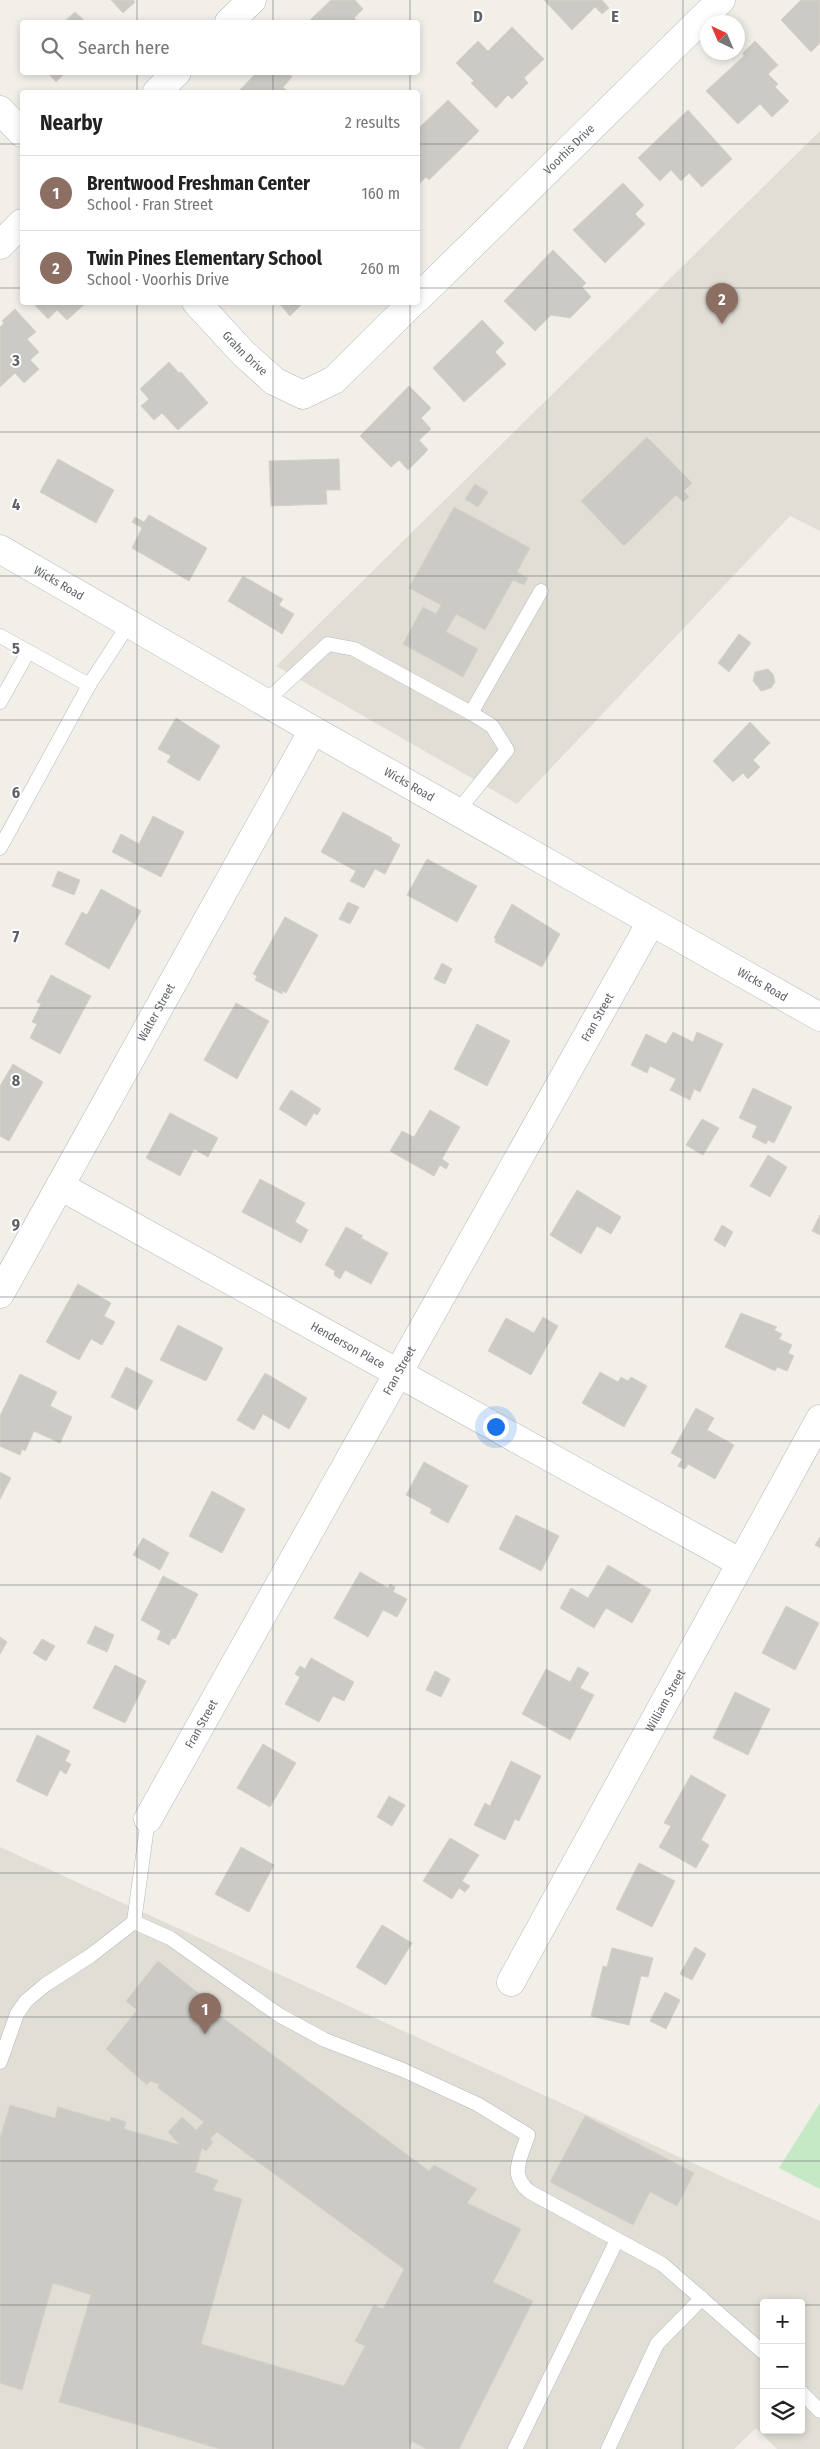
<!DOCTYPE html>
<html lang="en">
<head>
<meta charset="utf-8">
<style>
	:root { --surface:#fff; --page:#f6f6f6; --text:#222; --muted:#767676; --line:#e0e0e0; --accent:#ea4335 }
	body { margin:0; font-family:"Fira Sans Condensed",sans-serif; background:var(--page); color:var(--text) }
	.controls { position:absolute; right:15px; bottom:15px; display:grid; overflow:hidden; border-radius:5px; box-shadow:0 2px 8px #0003 }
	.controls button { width:45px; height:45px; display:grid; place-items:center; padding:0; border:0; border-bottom:1px solid var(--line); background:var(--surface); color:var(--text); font:25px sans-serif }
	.compass { position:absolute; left:700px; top:15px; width:45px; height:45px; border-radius:50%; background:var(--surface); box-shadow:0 2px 8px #0003; rotate:316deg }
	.you { position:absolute; left:495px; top:1426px; width:18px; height:18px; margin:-12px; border:4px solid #fff; border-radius:50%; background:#1a73e8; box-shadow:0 0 0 8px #1a73e833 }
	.badge { display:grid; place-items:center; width:32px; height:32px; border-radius:50%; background:var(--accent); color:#fff; font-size:16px; font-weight:700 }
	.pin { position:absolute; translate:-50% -41px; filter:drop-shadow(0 1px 2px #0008) }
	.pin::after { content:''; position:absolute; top:26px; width:18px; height:15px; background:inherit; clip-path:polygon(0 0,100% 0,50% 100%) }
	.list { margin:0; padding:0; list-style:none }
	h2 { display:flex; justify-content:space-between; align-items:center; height:65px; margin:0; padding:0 20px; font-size:21px }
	h2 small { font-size:16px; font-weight:400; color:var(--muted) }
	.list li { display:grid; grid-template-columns:32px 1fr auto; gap:15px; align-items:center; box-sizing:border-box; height:75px; padding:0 20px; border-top:1px solid var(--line) }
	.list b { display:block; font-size:19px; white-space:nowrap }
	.list p { margin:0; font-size:16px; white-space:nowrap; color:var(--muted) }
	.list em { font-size:16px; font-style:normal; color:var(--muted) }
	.icon { flex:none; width:28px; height:28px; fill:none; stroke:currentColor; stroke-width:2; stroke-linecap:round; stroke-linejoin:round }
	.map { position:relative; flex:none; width:820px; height:2449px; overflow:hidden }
	.search { position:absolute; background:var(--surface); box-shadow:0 2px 8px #0003; left:20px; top:20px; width:400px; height:55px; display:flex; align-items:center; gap:12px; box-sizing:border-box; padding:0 18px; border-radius:5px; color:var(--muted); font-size:19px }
	.panel { position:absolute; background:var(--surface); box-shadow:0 2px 8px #0003; left:20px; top:90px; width:400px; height:215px; border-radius:5px }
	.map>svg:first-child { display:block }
</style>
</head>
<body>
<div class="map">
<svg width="820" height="2449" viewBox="0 0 820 2449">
	<rect width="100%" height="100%" fill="#f1efe8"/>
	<g fill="#e1ded6" fill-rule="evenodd">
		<path d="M820 131V531L790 516 517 804 276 666Z"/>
		<path d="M0 1847 820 2221V2449H777L756 2428 734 2449H0ZM764 2303H801V2430H764Z"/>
	</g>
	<path fill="#c5e8c5" d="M820 2103V2189L779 2168Z"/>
	<g fill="#cccac5" stroke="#d6d1c6" fill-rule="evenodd">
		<path d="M111 0H133L135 2 123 13Z"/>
		<path d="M331 0H355L363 9 354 18 358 22H308Z"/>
		<path d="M544 0H602L609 8 602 14 595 7 572 30Z"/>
		<path d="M801 0H820V43L811 52 781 20Z"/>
		<path d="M75 12 86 22H64Z"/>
		<path d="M512 27 544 59 524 78 528 83 512 99 508 95 496 108 471 83 474 81 456 63 478 41 488 51Z"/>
		<path d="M755 41 778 65 768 74 778 84 775 87 789 101 772 117 760 104 738 124 706 91 744 56 743 53Z"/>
		<path d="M47 72H66L56 82Z"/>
		<path d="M257 72H288L292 77 283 87 288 92H238Z"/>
		<path d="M448 100 479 131 429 180 426 177 418 185V129Z"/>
		<path d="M688 110 732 159 702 187 689 173 681 181 671 170 660 181 638 158Z"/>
		<path d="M623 183 644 205 635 214 645 224 605 263 573 230Z"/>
		<path d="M553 250 586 283 582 287 591 297 570 318 551 315 535 331 504 301Z"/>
		<path d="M32 302H87L67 320 57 310 48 319Z"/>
		<path d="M278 302H304L290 316Z"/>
		<path d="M15 309 36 332 27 339 39 352 30 360 39 369 24 383 15 373 0 387V327L4 323 2 321Z"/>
		<path d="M482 320 504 343 495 352 506 364 464 402 433 368Z"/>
		<path d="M169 362 179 373 181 372 208 403 178 430 162 413 154 420 141 406 149 399 140 389Z"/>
		<path d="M409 386 431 408 421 418 431 429 419 440 428 450 408 470 399 460 391 467 360 436Z"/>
		<path d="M647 437 692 483 684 491 689 497 683 502 676 495 624 546 581 501Z"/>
		<path d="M58 459 114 490 96 523 40 492Z"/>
		<path d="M339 459 340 490H326L327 504 271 506 269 461Z"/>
		<path d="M475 484 488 492 478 507 465 499Z"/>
		<path d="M454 507 530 548 517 572 528 578 524 585 513 580 485 630 456 614 446 632 478 649 463 677 403 644 423 607 436 614 441 605 409 588Z"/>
		<path d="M149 515 207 548 189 581 132 548 142 528 132 522 135 517 144 522Z"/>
		<path d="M243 576 283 599 279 605 294 614 282 634 228 601Z"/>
		<path d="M739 634 751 643 729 672 718 663Z"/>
		<path d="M768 669 773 674 775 682 771 688 761 691 753 681 755 672Z"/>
		<path d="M176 718 220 746 199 781 167 762 171 756 158 749Z"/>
		<path d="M750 722 770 743 753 760 760 767 748 779 743 773 733 782 713 761Z"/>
		<path d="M343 812 392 838 391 840 400 845 385 874 375 869 364 888 350 881 356 871 321 852Z"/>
		<path d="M153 816 184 832 161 877 112 852 121 834 139 844Z"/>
		<path d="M427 859 477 886 457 922 407 895Z"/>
		<path d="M58 871 80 880 74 895 52 886Z"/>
		<path d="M101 889 141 911 109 969 65 944 82 912 87 915Z"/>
		<path d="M348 902 359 907 350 924 339 919Z"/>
		<path d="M512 904 560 934 542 967 495 942 496 939 494 938Z"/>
		<path d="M285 917 318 935 286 993 283 991 282 994 255 980 257 976 253 974Z"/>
		<path d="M442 963 452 969 445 984 434 979Z"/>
		<path d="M51 975 91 996 60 1054 30 1038 37 1024 32 1022 41 1004 37 1002Z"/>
		<path d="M236 1003 269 1021 237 1079 204 1060Z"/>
		<path d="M477 1024 510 1041 487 1086 454 1069Z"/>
		<path d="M673 1032 693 1042 697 1032 723 1044 700 1092 694 1089 690 1100 670 1090 676 1079 650 1066 647 1073 631 1065 646 1034 666 1044Z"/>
		<path d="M13 1064 43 1082 9 1141 0 1136V1086Z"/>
		<path d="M753 1088 792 1107 774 1143 768 1140 766 1144 752 1137 757 1126 739 1118Z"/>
		<path d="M291 1090 321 1109 317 1115 314 1113 306 1126 279 1109Z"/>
		<path d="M430 1110 460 1127 442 1159 449 1164 446 1169 440 1165 434 1176 390 1151 402 1131 414 1137Z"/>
		<path d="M170 1113 218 1138 208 1157 194 1149 180 1176 146 1158Z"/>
		<path d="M702 1119 719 1128 703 1155 686 1145Z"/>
		<path d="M768 1155 787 1167 770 1197 750 1186Z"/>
		<path d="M260 1179 305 1203 295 1222 308 1230 301 1243 242 1212Z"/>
		<path d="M577 1190 621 1217 611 1234 597 1226 581 1254 550 1235Z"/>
		<path d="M820 1215V1235L812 1231Z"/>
		<path d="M722 1225 733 1232 725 1247 714 1240Z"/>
		<path d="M346 1227 363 1236 361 1238 388 1253 371 1284 345 1270 340 1279 334 1275 335 1271 325 1265Z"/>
		<path d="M78 1284 111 1303 104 1316 115 1322 102 1345 91 1339 79 1360 46 1342Z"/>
		<path d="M741 1313 777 1327 774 1330 782 1334 779 1339 792 1345 788 1353 794 1356 787 1371 777 1367 775 1371 725 1347Z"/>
		<path d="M543 1317 558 1326 531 1375 488 1351 506 1318 534 1333Z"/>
		<path d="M178 1325 223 1348 206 1381 160 1360Z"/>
		<path d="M126 1367 153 1381 137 1410 111 1397Z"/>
		<path d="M600 1372 618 1382 621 1377 628 1381 631 1377 647 1386 624 1427 582 1403Z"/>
		<path d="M265 1373 307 1398 289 1429 263 1414 254 1430 237 1420Z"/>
		<path d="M20 1374 57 1392 50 1406 72 1417 60 1443 34 1431 25 1451 22 1449 20 1455 0 1446V1416Z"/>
		<path d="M696 1408 714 1418 707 1430 734 1445 715 1479 688 1464 685 1469 678 1466 682 1459 671 1453Z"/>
		<path d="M424 1462 468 1486 448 1523 430 1513 432 1509 406 1495Z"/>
		<path d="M0 1472 11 1478 0 1499Z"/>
		<path d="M212 1491 245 1509 222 1553 189 1536Z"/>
		<path d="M516 1515 559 1536 541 1571 499 1549Z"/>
		<path d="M820 1537V1548L815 1545Z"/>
		<path d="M143 1538 169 1553 160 1570 133 1555Z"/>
		<path d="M608 1565 651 1590 632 1623 606 1608 594 1628 560 1608 571 1588 588 1598Z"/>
		<path d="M360 1572 388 1588 390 1584 395 1587 393 1592 407 1599 397 1617 383 1610 368 1637 334 1618Z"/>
		<path d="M163 1576 198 1594 175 1639 172 1638 169 1645 157 1639 161 1631 141 1620Z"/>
		<path d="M786 1606 819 1623 795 1670 762 1653Z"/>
		<path d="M95 1626 114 1635 107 1652 87 1643Z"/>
		<path d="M0 1637 7 1642 0 1654Z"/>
		<path d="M42 1639 55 1646 46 1661 33 1653Z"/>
		<path d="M311 1658 354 1682 344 1701 333 1696 319 1722 285 1704 300 1677 295 1674 300 1666 305 1669Z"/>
		<path d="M115 1665 146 1681 125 1723 93 1708Z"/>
		<path d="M578 1667 589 1673 580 1688 594 1695 570 1740 522 1714 546 1669 570 1682Z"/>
		<path d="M435 1671 450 1679 441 1697 426 1690Z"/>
		<path d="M735 1692 770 1709 748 1755 713 1738Z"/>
		<path d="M37 1735 70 1751 65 1761 71 1764 66 1774 60 1770 47 1796 16 1781Z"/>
		<path d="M263 1744 296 1763 270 1807 237 1788Z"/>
		<path d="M511 1761 541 1776 519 1821 515 1819 505 1840 474 1825 485 1803 490 1806Z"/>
		<path d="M691 1775 726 1795 701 1840 709 1845 696 1868 659 1847 671 1826 664 1823Z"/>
		<path d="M389 1796 405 1805 392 1826 377 1817Z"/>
		<path d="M450 1838 479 1855 462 1881 470 1886 465 1892 459 1888 452 1899 423 1881Z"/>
		<path d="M241 1847 274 1865 249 1912 215 1894Z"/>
		<path d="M639 1863 675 1881 652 1927 616 1909Z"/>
		<path d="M382 1925 412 1943 386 1985 356 1967Z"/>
		<path d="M695 1947 706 1954 692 1980 680 1974Z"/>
		<path d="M612 1948 653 1958 648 1977 641 1976 629 2025 591 2016 603 1966 607 1967Z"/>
		<path d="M158 1961 217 2008 215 2012 429 2171 434 2165 477 2189 467 2203 521 2229 493 2282 533 2301 459 2449H426L412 2441 409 2449H220L59 2402 91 2295 53 2283 22 2390 0 2383V2138L10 2105 55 2118 58 2107 110 2122 111 2117 126 2122 124 2129 180 2145 168 2132 182 2117 196 2130 204 2122 158 2088 159 2084 150 2081 147 2085 106 2049 137 2010 126 2001ZM217 2132 404 2269 383 2309 374 2305 355 2341 365 2346 344 2386 201 2344 242 2199 213 2190 218 2180 195 2172 202 2148 206 2151 213 2142 210 2139Z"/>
		<path d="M665 1992 680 2000 666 2029 650 2021Z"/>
		<path d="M585 2116 694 2173 677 2206 650 2192 633 2225 550 2182Z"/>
	</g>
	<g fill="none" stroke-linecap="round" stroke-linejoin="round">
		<g stroke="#b5b8bc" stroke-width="15">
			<g id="service">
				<path d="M0 636 89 685"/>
				<path d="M0 702 28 652"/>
				<path d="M265 702 328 644 354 649 471 713"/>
				<path d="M457 812 507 750 492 726 471 713 541 591"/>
				<path d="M0 848 89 685 129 624"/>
				<path d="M148 1819 134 1922 170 1938 279 2015 325 2040 403 2070 477 2104 528 2135C521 2158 508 2175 530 2192L662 2264 764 2353"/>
				<path d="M0 2062 17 2014 26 2001 45 1985 90 1956 134 1922"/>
				<path d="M801 2392 820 2411"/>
				<path d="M515 2449 617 2240"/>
				<path d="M608 2449 657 2344 702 2298"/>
			</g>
		</g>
		<g stroke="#b5b8bc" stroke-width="29">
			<g id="minor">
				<path d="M229 22 252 0"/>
				<path d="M157 92 177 72"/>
				<path d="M0 110 22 133"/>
				<path d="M0 245 22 223"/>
				<path id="s1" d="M418 298 721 0"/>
				<path id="s2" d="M196 302 243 353 274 381 303 395 334 380 413 302"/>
				<path id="s3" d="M60 1186 741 1563"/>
				<path id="s4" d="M0 1294 313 730"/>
				<path id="s5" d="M148 1819 651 922"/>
				<path id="s6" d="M511 1982 820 1419"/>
			</g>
		</g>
		<g stroke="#b6babf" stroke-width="29">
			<g id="secondary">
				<path id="s7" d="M0 549 313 730 820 1017"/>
			</g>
		</g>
		<use href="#service" stroke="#fff" stroke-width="14"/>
		<use href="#minor" stroke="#fff" stroke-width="28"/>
		<use href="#secondary" stroke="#fff" stroke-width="28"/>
	</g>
	<path fill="none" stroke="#5f6368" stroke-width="1" stroke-opacity="0.55" d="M137 0V22M273 0V22M410 0V22M547 0V2449M683 0V2449M137 72V92M273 72V92M410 72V92M0 144H22M418 144H820M0 288H22M418 288H820M137 302V2449M273 302V2449M410 302V2449M0 432H820M0 576H820M0 720H820M0 864H820M0 1008H820M0 1152H820M0 1297H820M0 1441H820M0 1585H820M0 1729H820M0 1873H820M0 2017H820M0 2161H820M0 2305H764M801 2305H820"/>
	<g text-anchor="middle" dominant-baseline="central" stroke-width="4" stroke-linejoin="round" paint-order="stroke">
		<g font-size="12" fill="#5f6368" stroke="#fff">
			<text stroke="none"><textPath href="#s1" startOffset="212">Voorhis Drive</textPath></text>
			<text stroke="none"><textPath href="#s2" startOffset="71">Grahn Drive</textPath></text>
			<text stroke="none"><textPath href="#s7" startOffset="68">Wicks Road</textPath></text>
			<text stroke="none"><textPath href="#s7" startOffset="472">Wicks Road</textPath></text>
			<text stroke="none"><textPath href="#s7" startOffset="878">Wicks Road</textPath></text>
			<text stroke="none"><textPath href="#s4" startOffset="322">Walter Street</textPath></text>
			<text stroke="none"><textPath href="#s5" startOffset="919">Fran Street</textPath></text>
			<text stroke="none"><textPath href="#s3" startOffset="329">Henderson Place</textPath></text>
			<text stroke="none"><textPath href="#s5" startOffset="514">Fran Street</textPath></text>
			<text stroke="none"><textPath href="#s6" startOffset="321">William Street</textPath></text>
			<text stroke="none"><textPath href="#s5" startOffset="109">Fran Street</textPath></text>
		</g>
	</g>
	<g font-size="16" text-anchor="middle" font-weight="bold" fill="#5f6368" stroke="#fff" stroke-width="4" stroke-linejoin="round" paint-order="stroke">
		<text x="478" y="22">D</text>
		<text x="615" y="22">E</text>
		<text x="16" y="366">3</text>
		<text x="16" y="510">4</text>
		<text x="16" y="654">5</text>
		<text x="16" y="798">6</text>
		<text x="16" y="942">7</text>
		<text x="16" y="1086">8</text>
		<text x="16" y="1230">9</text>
	</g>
</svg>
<div class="controls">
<button>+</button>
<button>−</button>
<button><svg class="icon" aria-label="layers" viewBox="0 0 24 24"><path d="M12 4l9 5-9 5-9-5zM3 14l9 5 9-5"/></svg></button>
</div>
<svg class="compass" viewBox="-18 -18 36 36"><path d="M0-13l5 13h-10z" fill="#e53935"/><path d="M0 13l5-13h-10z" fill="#767676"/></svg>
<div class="you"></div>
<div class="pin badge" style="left:205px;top:2034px;background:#8d6e63">1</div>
<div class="pin badge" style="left:722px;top:324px;background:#8d6e63">2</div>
<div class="search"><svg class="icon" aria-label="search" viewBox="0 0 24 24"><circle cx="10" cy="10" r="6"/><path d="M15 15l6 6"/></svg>Search here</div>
<section class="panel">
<h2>Nearby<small>2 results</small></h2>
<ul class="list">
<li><span class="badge" style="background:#8d6e63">1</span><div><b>Brentwood Freshman Center</b><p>School · Fran Street</p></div><em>160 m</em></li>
<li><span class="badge" style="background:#8d6e63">2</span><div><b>Twin Pines Elementary School</b><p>School · Voorhis Drive</p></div><em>260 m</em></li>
</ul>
</section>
</div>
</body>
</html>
